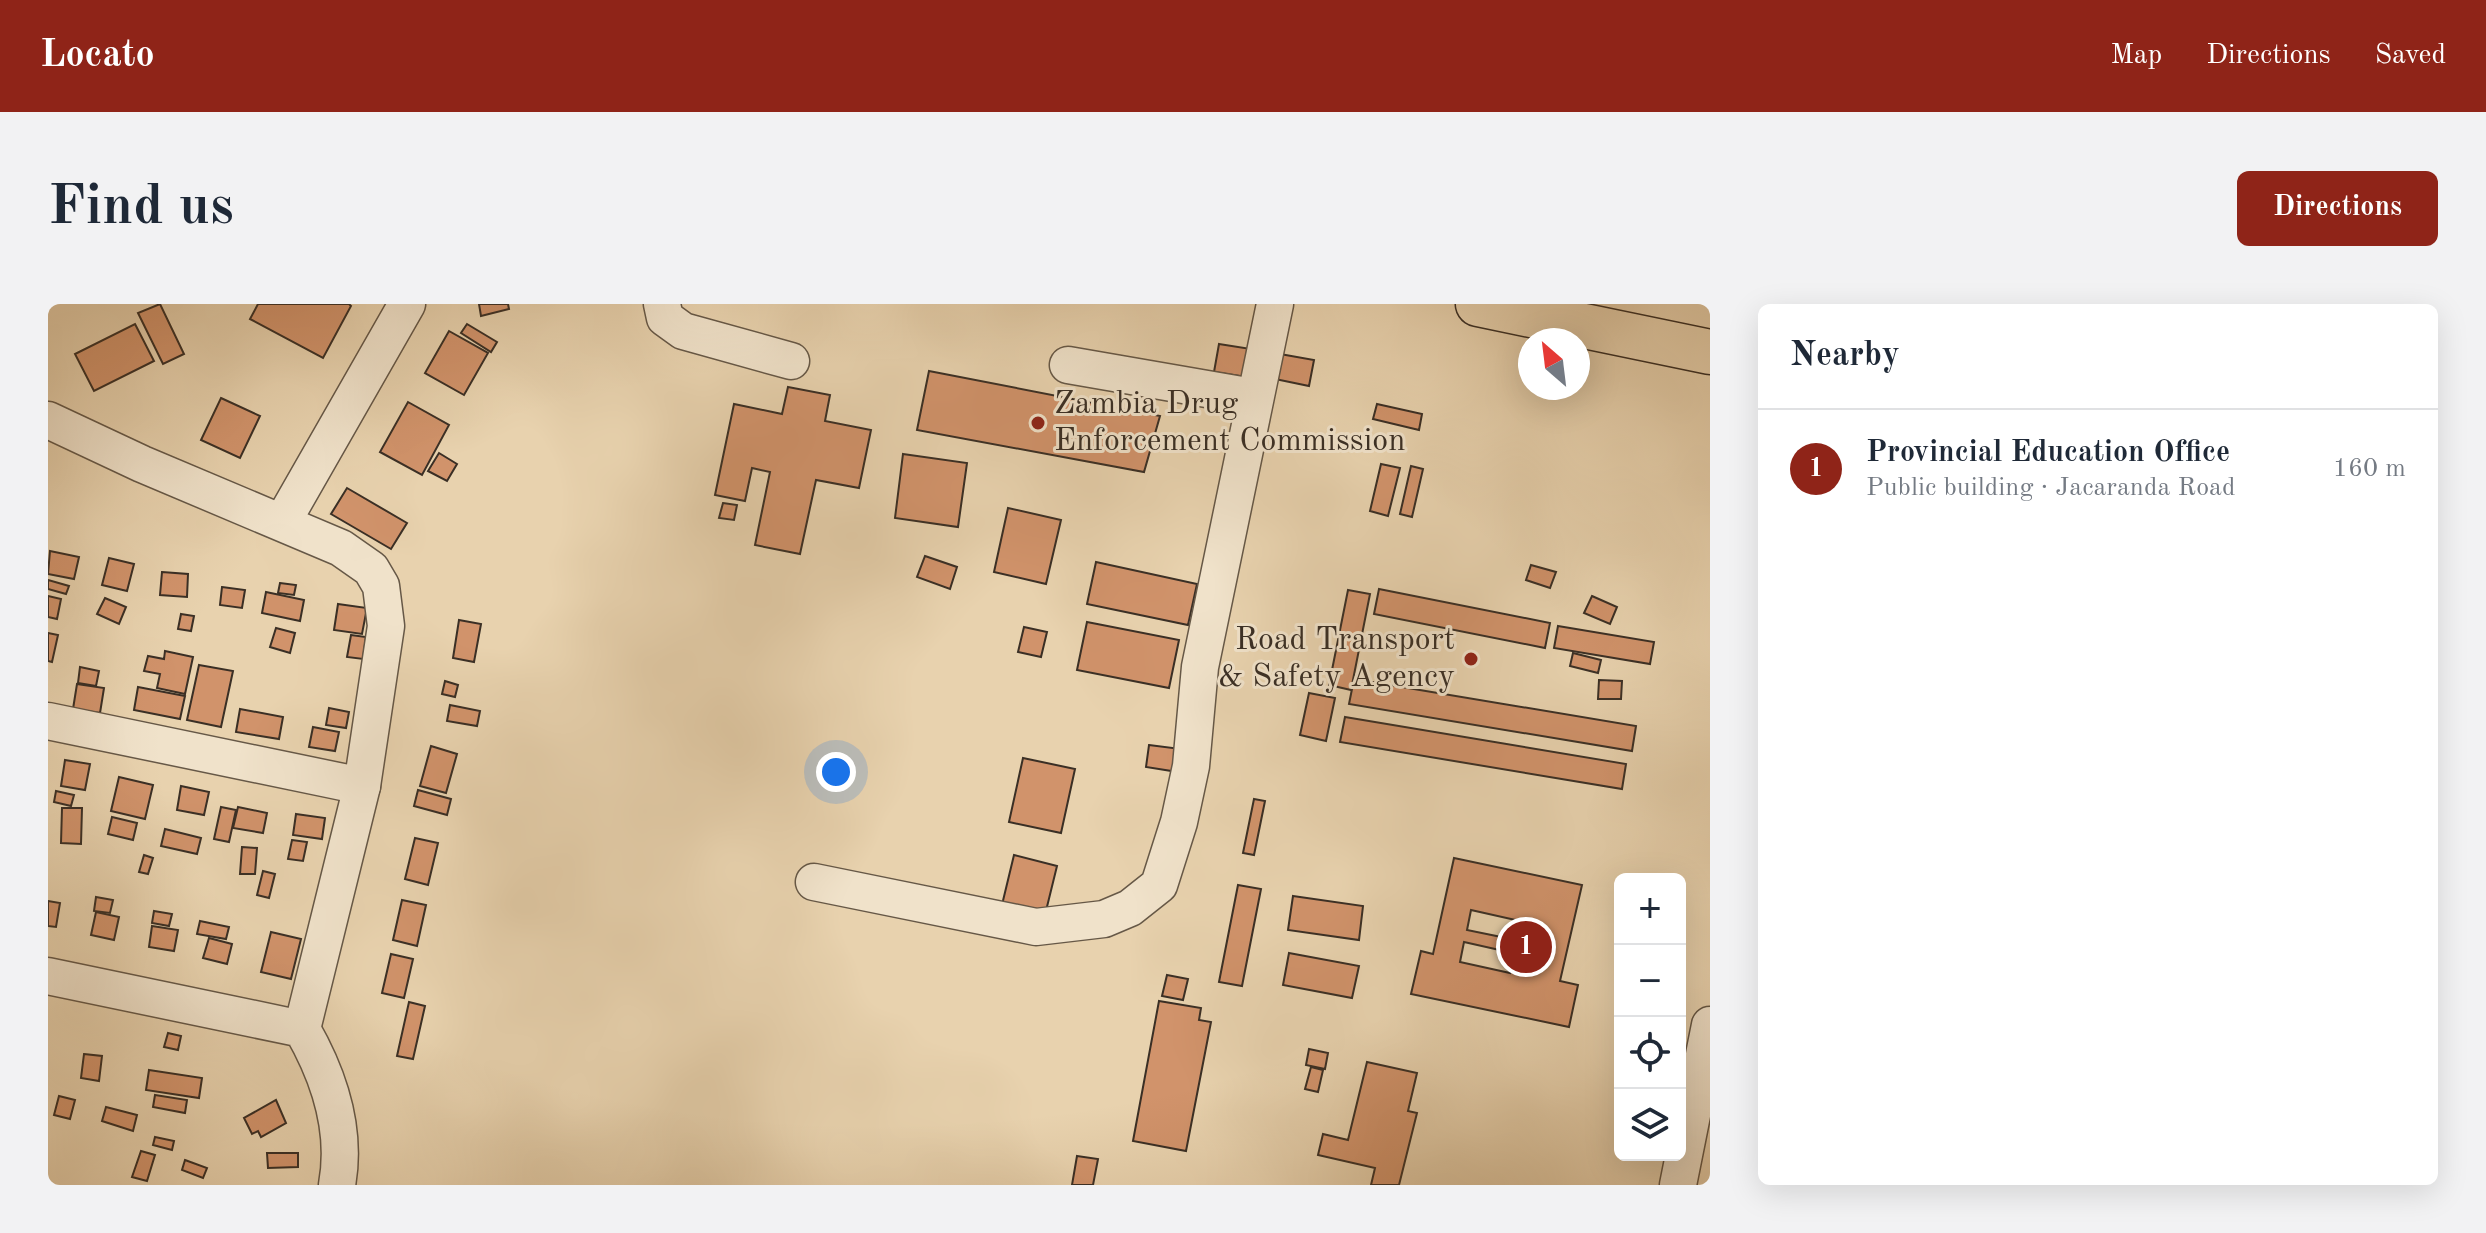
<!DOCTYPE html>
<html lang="en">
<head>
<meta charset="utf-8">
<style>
	:root { --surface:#fff; --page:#f2f2f3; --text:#1f2937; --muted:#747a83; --line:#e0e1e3; --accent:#8f2418 }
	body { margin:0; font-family:"Old Standard TT",serif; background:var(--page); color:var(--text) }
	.controls { position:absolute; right:24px; bottom:24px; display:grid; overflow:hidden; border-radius:12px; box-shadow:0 8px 32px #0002 }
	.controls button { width:72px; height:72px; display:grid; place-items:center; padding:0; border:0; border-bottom:2px solid var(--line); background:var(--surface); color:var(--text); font:40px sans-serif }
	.compass { position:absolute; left:1470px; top:24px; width:72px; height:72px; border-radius:50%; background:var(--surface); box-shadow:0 8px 32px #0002; rotate:332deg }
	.you { position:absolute; left:788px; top:468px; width:28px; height:28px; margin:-20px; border:6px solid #fff; border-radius:50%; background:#1a73e8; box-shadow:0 0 0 12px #1a73e833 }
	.badge { display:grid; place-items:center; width:52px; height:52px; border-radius:50%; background:var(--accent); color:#fff; font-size:26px; font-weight:700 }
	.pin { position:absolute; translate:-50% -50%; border:4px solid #fff; box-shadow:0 2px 8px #0006 }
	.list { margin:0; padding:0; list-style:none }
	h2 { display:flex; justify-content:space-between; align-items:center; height:104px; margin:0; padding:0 32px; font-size:34px }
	h2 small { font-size:26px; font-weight:400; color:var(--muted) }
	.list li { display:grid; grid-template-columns:52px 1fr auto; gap:24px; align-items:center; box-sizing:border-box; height:120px; padding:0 32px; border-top:2px solid var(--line) }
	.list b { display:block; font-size:30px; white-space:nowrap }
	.list p { margin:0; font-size:26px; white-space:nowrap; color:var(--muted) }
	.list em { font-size:26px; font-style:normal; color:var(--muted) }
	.icon { flex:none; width:44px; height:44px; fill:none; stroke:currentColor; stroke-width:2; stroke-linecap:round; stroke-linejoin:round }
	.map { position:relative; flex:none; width:1662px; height:881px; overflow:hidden; border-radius:12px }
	header { display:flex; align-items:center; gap:48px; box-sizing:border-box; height:112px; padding:0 40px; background:var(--accent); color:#fff }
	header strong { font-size:38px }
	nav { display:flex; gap:44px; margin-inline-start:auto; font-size:28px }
	.intro { display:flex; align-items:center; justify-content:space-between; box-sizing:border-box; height:192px; padding:0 48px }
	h1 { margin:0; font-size:56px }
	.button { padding:20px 36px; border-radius:12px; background:var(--accent); color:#fff; font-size:28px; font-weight:700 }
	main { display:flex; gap:48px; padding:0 48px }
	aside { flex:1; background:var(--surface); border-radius:12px; box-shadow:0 8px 32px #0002 }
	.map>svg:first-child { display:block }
</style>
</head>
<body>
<header>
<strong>Locato</strong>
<nav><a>Map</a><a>Directions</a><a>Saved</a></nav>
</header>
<div class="intro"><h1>Find us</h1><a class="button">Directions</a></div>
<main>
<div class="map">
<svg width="1662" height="881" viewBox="0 0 1662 881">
	<rect width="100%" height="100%" fill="#e8d2ae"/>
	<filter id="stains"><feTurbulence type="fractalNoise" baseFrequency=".0025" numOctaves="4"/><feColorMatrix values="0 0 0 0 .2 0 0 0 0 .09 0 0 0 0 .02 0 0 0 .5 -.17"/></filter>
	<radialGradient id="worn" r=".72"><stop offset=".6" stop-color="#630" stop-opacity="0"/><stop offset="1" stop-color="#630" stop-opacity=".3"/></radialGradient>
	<g fill="#d1936b" stroke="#3a2f25" stroke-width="2" fill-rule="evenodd">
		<path d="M112 0 136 50 115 60 90 9Z"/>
		<path d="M210 0H301L303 2 275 54 202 15Z"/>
		<path d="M431 0H460L461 5 433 12Z"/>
		<path d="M87 20 106 57 46 87 27 50Z"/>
		<path d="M419 20 449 38 443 48 413 29Z"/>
		<path d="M401 27 440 49 416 91 377 69Z"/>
		<path d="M1171 40 1203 45 1198 73 1166 68Z"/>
		<path d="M1232 50 1266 56 1261 82 1227 75Z"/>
		<path d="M881 67 1112 112 1096 168 869 126Z"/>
		<path d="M740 83 782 91 777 117 823 126 811 184 768 176 752 250 707 241 722 168 704 164 697 197 667 191 686 100 734 110Z"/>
		<path d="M173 94 212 112 192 154 153 136Z"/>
		<path d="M360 98 401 121 374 171 332 148Z"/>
		<path d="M1329 100 1374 110 1371 126 1325 115Z"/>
		<path d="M391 149 409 160 399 177 380 167Z"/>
		<path d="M855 150 919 159 910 223 847 214Z"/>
		<path d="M1333 160 1352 164 1340 212 1322 207Z"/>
		<path d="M1363 162 1375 165 1364 213 1352 210Z"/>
		<path d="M299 184 359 219 343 245 283 210Z"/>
		<path d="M675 199 689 201 686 216 671 214Z"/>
		<path d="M960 204 1013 216 998 280 946 268Z"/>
		<path d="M2 247 31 253 26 275 0 270Z"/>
		<path d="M877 252 909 263 902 285 869 273Z"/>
		<path d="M61 254 86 260 79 287 54 281Z"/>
		<path d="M1048 258 1149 280 1140 321 1039 300Z"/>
		<path d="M1483 261 1508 268 1502 284 1478 276Z"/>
		<path d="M114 268 140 270 139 293 112 291Z"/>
		<path d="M0 276 21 282 18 290 0 285Z"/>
		<path d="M232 279 248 281 246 291 230 289Z"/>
		<path d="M174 283 197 286 194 304 172 301Z"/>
		<path d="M1331 285 1502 319 1497 344 1326 310Z"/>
		<path d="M1300 286 1322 290 1303 386 1281 381Z"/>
		<path d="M218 288 256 296 252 317 214 309Z"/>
		<path d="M0 292 13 295 9 315 0 313Z"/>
		<path d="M1544 292 1569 303 1562 320 1536 309Z"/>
		<path d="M57 294 78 303 71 320 49 310Z"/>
		<path d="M290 300 319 304 314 330 286 326Z"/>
		<path d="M133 310 146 312 143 327 130 325Z"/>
		<path d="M411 316 433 320 426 358 405 354Z"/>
		<path d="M1039 318 1131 336 1121 384 1029 366Z"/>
		<path d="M1510 322 1606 338 1602 360 1506 344Z"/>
		<path d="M976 323 999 328 993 353 970 348Z"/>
		<path d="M228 324 247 329 242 349 222 343Z"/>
		<path d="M0 329 10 331 4 358 0 357Z"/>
		<path d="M303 331 318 333 315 355 299 353Z"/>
		<path d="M117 347 145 353 137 390 109 384 112 370 96 367 100 352 116 355Z"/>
		<path d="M1525 349 1553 356 1550 369 1522 362Z"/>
		<path d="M151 361 185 367 173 423 139 416Z"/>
		<path d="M32 363 51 367 48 382 30 379Z"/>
		<path d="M1306 375 1588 422 1584 447 1301 400Z"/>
		<path d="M1551 376 1574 377 1573 395H1550Z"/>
		<path d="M397 377 410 381 407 393 394 390Z"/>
		<path d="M29 380 56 384 52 409 25 405Z"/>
		<path d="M90 383 137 392 132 415 86 406Z"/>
		<path d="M1261 389 1287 394 1278 437 1252 431Z"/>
		<path d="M402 401 432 407 429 422 399 417Z"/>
		<path d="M281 404 301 408 298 424 278 421Z"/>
		<path d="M192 405 235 413 231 435 188 428Z"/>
		<path d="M1297 413 1578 460 1574 485 1292 438Z"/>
		<path d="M265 423 291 428 287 447 261 443Z"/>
		<path d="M1101 441 1133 445 1130 468 1098 463Z"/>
		<path d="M383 442 409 450 398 489 372 482Z"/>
		<path d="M975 454 1027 465 1013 529 961 518Z"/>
		<path d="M17 456 42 460 37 486 13 482Z"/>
		<path d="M71 473 105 481 97 515 63 507Z"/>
		<path d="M133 482 161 488 156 511 129 506Z"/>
		<path d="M370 486 403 495 399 511 366 502Z"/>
		<path d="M8 487 26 491 23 502 6 498Z"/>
		<path d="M1206 495 1217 497 1206 551 1195 549Z"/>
		<path d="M173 503 188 506 181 538 166 535Z"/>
		<path d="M190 503 219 509 215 529 185 524Z"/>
		<path d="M14 504H34L33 540 13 539Z"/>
		<path d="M248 510 277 514 274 535 245 531Z"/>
		<path d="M64 513 89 519 85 536 60 530Z"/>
		<path d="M117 525 153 534 149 550 113 542Z"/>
		<path d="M367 534 390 539 380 581 357 575Z"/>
		<path d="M244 536 259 538 255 557 240 555Z"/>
		<path d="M194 543 209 544 207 570H192Z"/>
		<path d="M96 551 105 554 100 570 91 568Z"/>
		<path d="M966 551 1009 562 996 615 953 605Z"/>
		<path d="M1406 554 1534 581 1512 677 1530 681 1521 723 1363 690 1373 647 1385 650ZM1423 606 1472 617 1468 636 1419 626ZM1416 638 1465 649 1462 669 1412 658Z"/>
		<path d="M215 567 227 570 221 594 209 591Z"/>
		<path d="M1190 581 1213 585 1194 682 1171 678Z"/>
		<path d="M1245 592 1315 602 1311 636 1240 626Z"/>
		<path d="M48 593 65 596 62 609 46 607Z"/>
		<path d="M354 596 378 601 369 642 345 636Z"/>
		<path d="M0 597 12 599 8 623 0 622Z"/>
		<path d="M106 607 124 610 121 622 104 619Z"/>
		<path d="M48 608 71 613 66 636 43 631Z"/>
		<path d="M152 617 181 623 178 635 149 630Z"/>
		<path d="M104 622 130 626 126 647 101 643Z"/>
		<path d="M223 628 253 635 243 675 213 668Z"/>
		<path d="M161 634 184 640 179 660 155 654Z"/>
		<path d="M1241 649 1311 662 1304 694 1235 681Z"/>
		<path d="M343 650 365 655 356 694 334 689Z"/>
		<path d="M1119 671 1140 675 1135 696 1114 692Z"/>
		<path d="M1111 697 1153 704 1151 716 1163 718 1138 847 1085 837Z"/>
		<path d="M361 698 377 702 365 755 349 752Z"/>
		<path d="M120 729 133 732 130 746 116 743Z"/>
		<path d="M1261 745 1280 749 1277 765 1258 761Z"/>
		<path d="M36 750 54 752 51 777 33 774Z"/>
		<path d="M1319 758 1369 769 1360 807 1369 809 1351 881H1323L1327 864 1270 851 1275 830 1300 836Z"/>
		<path d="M1263 763 1275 766 1270 788 1257 785Z"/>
		<path d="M101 766 154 774 151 794 98 786Z"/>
		<path d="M107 791 139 796 137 809 105 803Z"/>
		<path d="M11 792 27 796 22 815 6 811Z"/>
		<path d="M228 796 238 819 213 833 210 827 204 830 196 814Z"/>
		<path d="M58 803 89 811 85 827 54 817Z"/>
		<path d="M107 833 126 837 124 846 105 841Z"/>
		<path d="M93 847 107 851 99 877 84 873Z"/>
		<path d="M219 849H250V863L220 864Z"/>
		<path d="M1029 852 1050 855 1045 881H1024Z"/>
		<path d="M137 856 159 864 155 874 134 866Z"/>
	</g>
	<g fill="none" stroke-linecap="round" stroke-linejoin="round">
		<g stroke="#665847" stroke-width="39">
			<g id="minor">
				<path d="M614 0 617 14 635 27 743 57"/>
				<path d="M1020 61 1205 93"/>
				<path d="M0 116 94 160 293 244 323 265 333 282 338 322 314 482 254 725"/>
				<path d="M235 217 359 0"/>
				<path d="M0 417 314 482"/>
				<path d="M766 578 988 623 1056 615 1082 604 1111 581 1131 518 1143 462 1152 363 1227 0"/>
				<path d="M0 672 254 725C281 772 299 826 289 881"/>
				<path d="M1630 881 1662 721"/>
			</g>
		</g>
		<g stroke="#3a2f25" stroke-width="47">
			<path id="major" d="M1430 0 1662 48"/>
		</g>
		<use href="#minor" stroke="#f0e2ca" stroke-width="36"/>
		<use href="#major" stroke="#e8d2ae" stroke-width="44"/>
	</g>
	<g fill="#8f2418" stroke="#f0e2ca" stroke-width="3">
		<circle cx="990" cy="119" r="8"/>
		<circle cx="1423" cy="355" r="8"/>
	</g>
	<g text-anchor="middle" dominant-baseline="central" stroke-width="6" stroke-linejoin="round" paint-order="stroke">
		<g font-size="32" fill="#3a2f25" stroke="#f0e2ca" text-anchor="start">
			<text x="1006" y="101">Zambia Drug<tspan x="1006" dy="37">Enforcement Commission</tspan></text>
			<text x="1407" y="337" text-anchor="end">Road Transport<tspan x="1407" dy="37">&amp; Safety Agency</tspan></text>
		</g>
	</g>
	<rect width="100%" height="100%" filter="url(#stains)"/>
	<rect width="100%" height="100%" fill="url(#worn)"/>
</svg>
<div class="controls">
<button>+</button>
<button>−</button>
<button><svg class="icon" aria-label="locate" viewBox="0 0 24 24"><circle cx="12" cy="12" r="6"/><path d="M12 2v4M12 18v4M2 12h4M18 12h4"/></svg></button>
<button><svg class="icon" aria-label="layers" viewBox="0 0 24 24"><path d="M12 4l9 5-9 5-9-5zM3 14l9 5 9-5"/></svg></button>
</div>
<svg class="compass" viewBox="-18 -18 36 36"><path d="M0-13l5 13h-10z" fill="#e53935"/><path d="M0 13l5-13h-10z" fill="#747a83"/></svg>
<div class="you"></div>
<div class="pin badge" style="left:1478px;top:643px">1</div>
</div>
<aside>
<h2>Nearby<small></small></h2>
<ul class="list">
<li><span class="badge">1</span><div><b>Provincial Education Office</b><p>Public building · Jacaranda Road</p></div><em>160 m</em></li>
</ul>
</aside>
</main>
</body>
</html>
